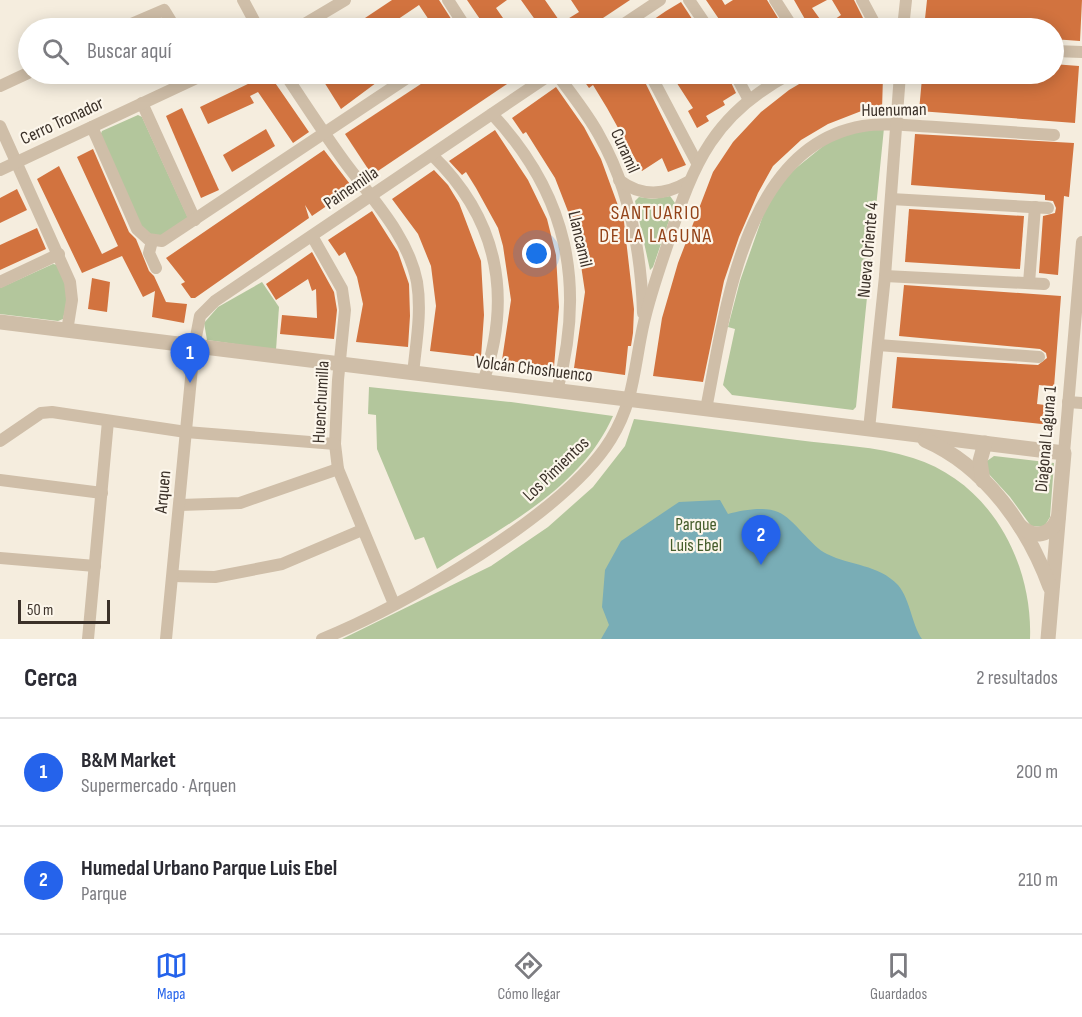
<!DOCTYPE html>
<html lang="es">
<head>
<meta charset="utf-8">
<style>
	:root { --surface:#fff; --page:#f2f2f3; --text:#2b2b33; --muted:#7c7c81; --line:#e1e1e2; --accent:#2563eb }
	body { margin:0; font-family:"Sofia Sans Condensed",sans-serif; background:var(--page); color:var(--text) }
	.scale { position:absolute; left:18px; bottom:15px; width:92px; box-sizing:border-box; padding-left:6px; border:3px solid #3b3129; border-top:0; font-size:16px; line-height:21px; white-space:nowrap; color:#3b3129; -webkit-text-stroke:4px #fcf6eb; paint-order:stroke }
	.you { position:absolute; left:537px; top:254px; width:21px; height:21px; margin:-15px; border:4px solid #fff; border-radius:50%; background:#1a73e8; box-shadow:0 0 0 9px #1a73e833 }
	.badge { display:grid; place-items:center; width:39px; height:39px; border-radius:50%; background:var(--accent); color:#fff; font-size:20px; font-weight:700 }
	.pin { position:absolute; translate:-50% -50px; filter:drop-shadow(0 2px 3px #0008) }
	.pin::after { content:''; position:absolute; top:32px; width:21px; height:18px; background:inherit; clip-path:polygon(0 0,100% 0,50% 100%) }
	.list { margin:0; padding:0; list-style:none }
	h2 { display:flex; justify-content:space-between; align-items:center; height:78px; margin:0; padding:0 24px; font-size:26px }
	h2 small { font-size:20px; font-weight:400; color:var(--muted) }
	.list li { display:grid; grid-template-columns:39px 1fr auto; gap:18px; align-items:center; box-sizing:border-box; height:108px; padding:0 24px; border-top:2px solid var(--line) }
	.list b { display:block; font-size:22px; white-space:nowrap }
	.list p { margin:0; font-size:20px; white-space:nowrap; color:var(--muted) }
	.list em { font-size:20px; font-style:normal; color:var(--muted) }
	.icon { flex:none; width:33px; height:33px; fill:none; stroke:currentColor; stroke-width:2; stroke-linecap:round; stroke-linejoin:round }
	.map { position:relative; flex:none; width:1082px; height:639px; overflow:hidden }
	.search { position:absolute; background:var(--surface); box-shadow:0 3px 15px #0003; left:18px; right:18px; top:18px; height:66px; display:flex; align-items:center; gap:15px; box-sizing:border-box; padding:0 21px; border-radius:33px; color:var(--muted); font-size:22px }
	.sheet { height:294px; background:var(--surface) }
	nav { display:flex; justify-content:space-around; align-items:center; box-sizing:border-box; height:84px; border-top:2px solid var(--line); background:var(--surface); font-size:16px; color:var(--muted) }
	nav a { display:grid; justify-items:center; gap:3px }
	nav .on { color:var(--accent) }
	.map>svg:first-child { display:block }
</style>
</head>
<body>
<div class="map">
<svg width="1082" height="639" viewBox="0 0 1082 639">
	<rect width="100%" height="100%" fill="#f5edde"/>
	<g fill="#b3c69c">
		<path d="M138 115 142 117 188 218 163 237 143 232 99 138 102 131Z"/>
		<path d="M884 128 856 407 853 410 732 395 723 385 735 329 728 327 740 281 768 201 785 177 827 143 847 134Z"/>
		<path d="M670 196 675 203 653 267 650 270 635 201 639 197 653 199Z"/>
		<path d="M53 264 58 265 69 295 63 319 58 321 0 314V288Z"/>
		<path d="M262 282 279 307 276 350 207 340 204 323 218 307Z"/>
		<path d="M369 387 511 402 613 416C580 490 502 527 437 569L424 537 415 540 377 449 376 415 368 414Z"/>
		<path d="M634 419C688 426 743 433 797 440 835 445 876 446 913 458 990 482 1033 562 1030 639H342L491 566 548 527 593 487 625 446Z"/>
		<path d="M994 456 1054 463 1050 517 1044 527 1031 526 1010 497 987 472V461Z"/>
	</g>
	<path fill="#79adb6" d="M720 500 728 514C742 510 765 506 778 512 795 519 810 546 827 554 851 566 878 564 898 585 911 601 911 623 922 639H601L609 625 602 607 605 570 621 541 679 502Z"/>
	<g fill="#d2733f">
		<path d="M392 0H439L457 28H422L431 23 419 5 385 28H350Z"/>
		<path d="M467 0H507L496 8 510 28H486Z"/>
		<path d="M521 0H545L561 23 579 12 571 0H630L588 28H541Z"/>
		<path d="M706 0H722L725 5 733 0H767L784 28H765L759 19 744 28H725Z"/>
		<path d="M794 0H827L812 8 825 26 841 15 832 0H854L868 28H810Z"/>
		<path d="M927 0H1082L1080 41 1053 39V28H924Z"/>
		<path d="M681 2 698 28H641L666 11Z"/>
		<path d="M1053 64 1079 66 1075 123 919 111 922 78 949 80 950 74H1053Z"/>
		<path d="M259 74H269L309 132 293 143 258 92 250 96 254 103 208 124 200 107 252 82 250 79Z"/>
		<path d="M319 74H388L341 109Z"/>
		<path d="M436 74H522L372 175 345 134Z"/>
		<path d="M579 74H641L686 165 668 172 662 158 642 171 607 108 593 85 589 88Z"/>
		<path d="M671 74H727L736 93 723 101 725 105 706 116 709 121 697 128 688 111 693 108Z"/>
		<path d="M816 74 883 76 882 110H864L828 124 801 140 773 166 758 193 739 237 724 281 703 382 653 376 662 318 678 263 713 172 733 142 761 112 789 90Z"/>
		<path d="M556 87 584 127 601 159 624 222 634 309 633 333 631 346H628L625 375 574 368 585 292 576 232 555 178 526 132 523 134 512 118Z"/>
		<path d="M182 108 219 190 201 198 166 116Z"/>
		<path d="M266 129 275 146 232 172 223 155Z"/>
		<path d="M495 130 528 180 547 219 556 255 559 307 554 367 502 360 511 300 503 246 498 228 476 188 466 172 462 175 449 161Z"/>
		<path d="M915 134 1074 143 1069 197 1064 196 1058 275 1039 273 1043 216 1055 213 1056 208 1053 201 1045 200V195L911 185Z"/>
		<path d="M93 149 129 232 136 239 149 271 154 276 166 302 187 304 184 323 152 317 155 291 143 297 122 256 82 273 37 179 59 166 102 254 118 246 77 157Z"/>
		<path d="M324 150 353 188 312 216 305 205 309 218 195 298H191L181 284 185 282 166 258Z"/>
		<path d="M434 170 448 185 459 203 481 261 484 315 481 357 430 351 436 306 431 266 418 234 392 199Z"/>
		<path d="M17 189 27 210 0 223V198Z"/>
		<path d="M909 209 1024 216 1020 269 905 262Z"/>
		<path d="M372 211 398 252 409 284 410 316 408 347 356 342 363 304 357 277 345 252 339 256 328 240Z"/>
		<path d="M37 228 46 249 0 270V245Z"/>
		<path d="M312 252 334 292 337 310 334 339 280 334 282 315 317 318 316 289 312 291 308 279 276 300 266 284Z"/>
		<path d="M92 278 110 282 107 312 88 309Z"/>
		<path d="M904 285 1061 296 1054 387 1039 385 1037 404 1053 406 1051 425 892 408 897 357 1038 365 1047 358 1046 353 1040 349 899 336Z"/>
	</g>
	<g fill="none" stroke-linecap="round" stroke-linejoin="round">
		<g stroke="#cfbea8" stroke-width="12">
			<path d="M243 0 258 28"/>
			<path d="M448 0 466 28"/>
			<path d="M689 0 708 28"/>
			<path d="M775 0 793 28"/>
			<path d="M862 0 877 28"/>
			<path d="M122 28 164 10 175 28"/>
			<path d="M298 28 345 0"/>
			<path d="M618 28 660 0"/>
			<path d="M903 28 906 0"/>
			<path d="M1054 51 1082 52"/>
			<path d="M285 74C304 103 323 132 344 161 371 198 408 235 417 282 422 312 416 343 413 374"/>
			<path d="M557 74C571 94 587 113 599 135 630 189 641 251 643 313"/>
			<path d="M650 74 697 163"/>
			<path d="M735 74 749 100"/>
			<path d="M0 86 28 73"/>
			<path d="M142 103 195 220"/>
			<path d="M492 114C568 195 586 285 557 391"/>
			<path d="M0 126 70 282 72 300 67 331"/>
			<path d="M92 127 137 229 148 239 162 241 413 74"/>
			<path d="M432 155C498 219 513 296 483 382"/>
			<path d="M0 170 205 74"/>
			<path d="M619 180C641 197 664 196 688 182"/>
			<path d="M891 199 1048 208"/>
			<path d="M312 236 342 289 345 310 338 380 335 444 338 469 394 604"/>
			<path d="M152 241 149 253 156 268"/>
			<path d="M885 276 1044 284"/>
			<path d="M0 282 59 254"/>
			<path d="M1029 283 1035 207"/>
			<path d="M878 345 1039 357"/>
			<path d="M1068 402 1082 403"/>
			<path d="M706 409C725 314 743 146 863 126 887 122 912 126 936 127 975 130 1015 132 1054 135"/>
			<path d="M869 429 885 276 900 74"/>
			<path d="M0 441 41 413 52 412 186 432 335 444"/>
			<path d="M1064 453 1082 242"/>
			<path d="M0 480 102 493"/>
			<path d="M180 505 240 503 338 469"/>
			<path d="M0 558 95 566"/>
			<path d="M173 576 215 577 282 564 362 530"/>
			<path d="M88 639 108 421"/>
			<path d="M166 639 194 347 200 316 215 301 551 74"/>
			<path d="M322 639C403 607 566 513 611 439 635 400 634 365 644 322 650 295 660 267 669 240 693 163 715 113 790 74"/>
		</g>
		<g stroke="#cfbea8" stroke-width="15">
			<path d="M0 322 1064 453 1048 639"/>
			<path d="M925 440C985 466 1028 527 1050 587"/>
			<path d="M983 481 980 461 985 443"/>
			<path d="M1020 526C1034 539 1051 536 1058 518"/>
		</g>
	</g>
	<g text-anchor="middle" dominant-baseline="central" stroke-width="4.5" stroke-linejoin="round" paint-order="stroke">
		<g font-size="18" fill="#3b3129" stroke="#fcf6eb">
			<text transform="translate(894 110) rotate(-1)">Huenuman</text>
			<text transform="translate(62 121) rotate(-25)">Cerro Tronador</text>
			<text transform="translate(625 151) rotate(66)">Curamil</text>
			<text transform="translate(351 188) rotate(-34)">Painemilla</text>
			<text transform="translate(580 239) rotate(77)">Llancamil</text>
			<text transform="translate(868 250) rotate(-85)">Nueva Oriente 4</text>
			<text transform="translate(534 369) rotate(7)">Volcán Choshuenco</text>
			<text transform="translate(321 402) rotate(-87)">Huenchumilla</text>
			<text transform="translate(1046 439) rotate(-85)">Diagonal Laguna 1</text>
			<text transform="translate(556 469) rotate(-44)">Los Pimientos</text>
			<text transform="translate(163 492) rotate(-85)">Arquen</text>
		</g>
		<g font-size="18" fill="#445c2a" stroke="#fcf6eb">
			<text x="696" y="524">Parque<tspan x="696" dy="21">Luis Ebel</tspan></text>
		</g>
		<g font-size="20" letter-spacing="1.5" fill="#934319" stroke="#fcf6eb">
			<text x="656" y="213">SANTUARIO<tspan x="656" dy="23">DE LA LAGUNA</tspan></text>
		</g>
	</g>
</svg>
<div class="scale">50 m</div>
<div class="you"></div>
<div class="pin badge" style="left:190px;top:383px">1</div>
<div class="pin badge" style="left:761px;top:565px">2</div>
<div class="search"><svg class="icon" aria-label="search" viewBox="0 0 24 24"><circle cx="10" cy="10" r="6"/><path d="M15 15l6 6"/></svg>Buscar aquí</div>
</div>
<section class="sheet">
<h2>Cerca<small>2 resultados</small></h2>
<ul class="list">
<li><span class="badge">1</span><div><b>B&amp;M Market</b><p>Supermercado · Arquen</p></div><em>200 m</em></li>
<li><span class="badge">2</span><div><b>Humedal Urbano Parque Luis Ebel</b><p>Parque</p></div><em>210 m</em></li>
</ul>
</section>
<nav>
<a class="on"><svg class="icon" aria-label="map" viewBox="0 0 24 24"><path d="M3 6l6-2 6 2 6-2v14l-6 2-6-2-6 2zM9 4v14M15 6v14"/></svg>Mapa</a>
<a><svg class="icon" aria-label="directions" viewBox="0 0 24 24"><path d="M12 3l9 9-9 9-9-9zM9 14v-3h6M13 9l2 2-2 2"/></svg>Cómo llegar</a>
<a><svg class="icon" aria-label="saved" viewBox="0 0 24 24"><path d="M7 4h10v16l-5-4-5 4z"/></svg>Guardados</a>
</nav>
</body>
</html>
